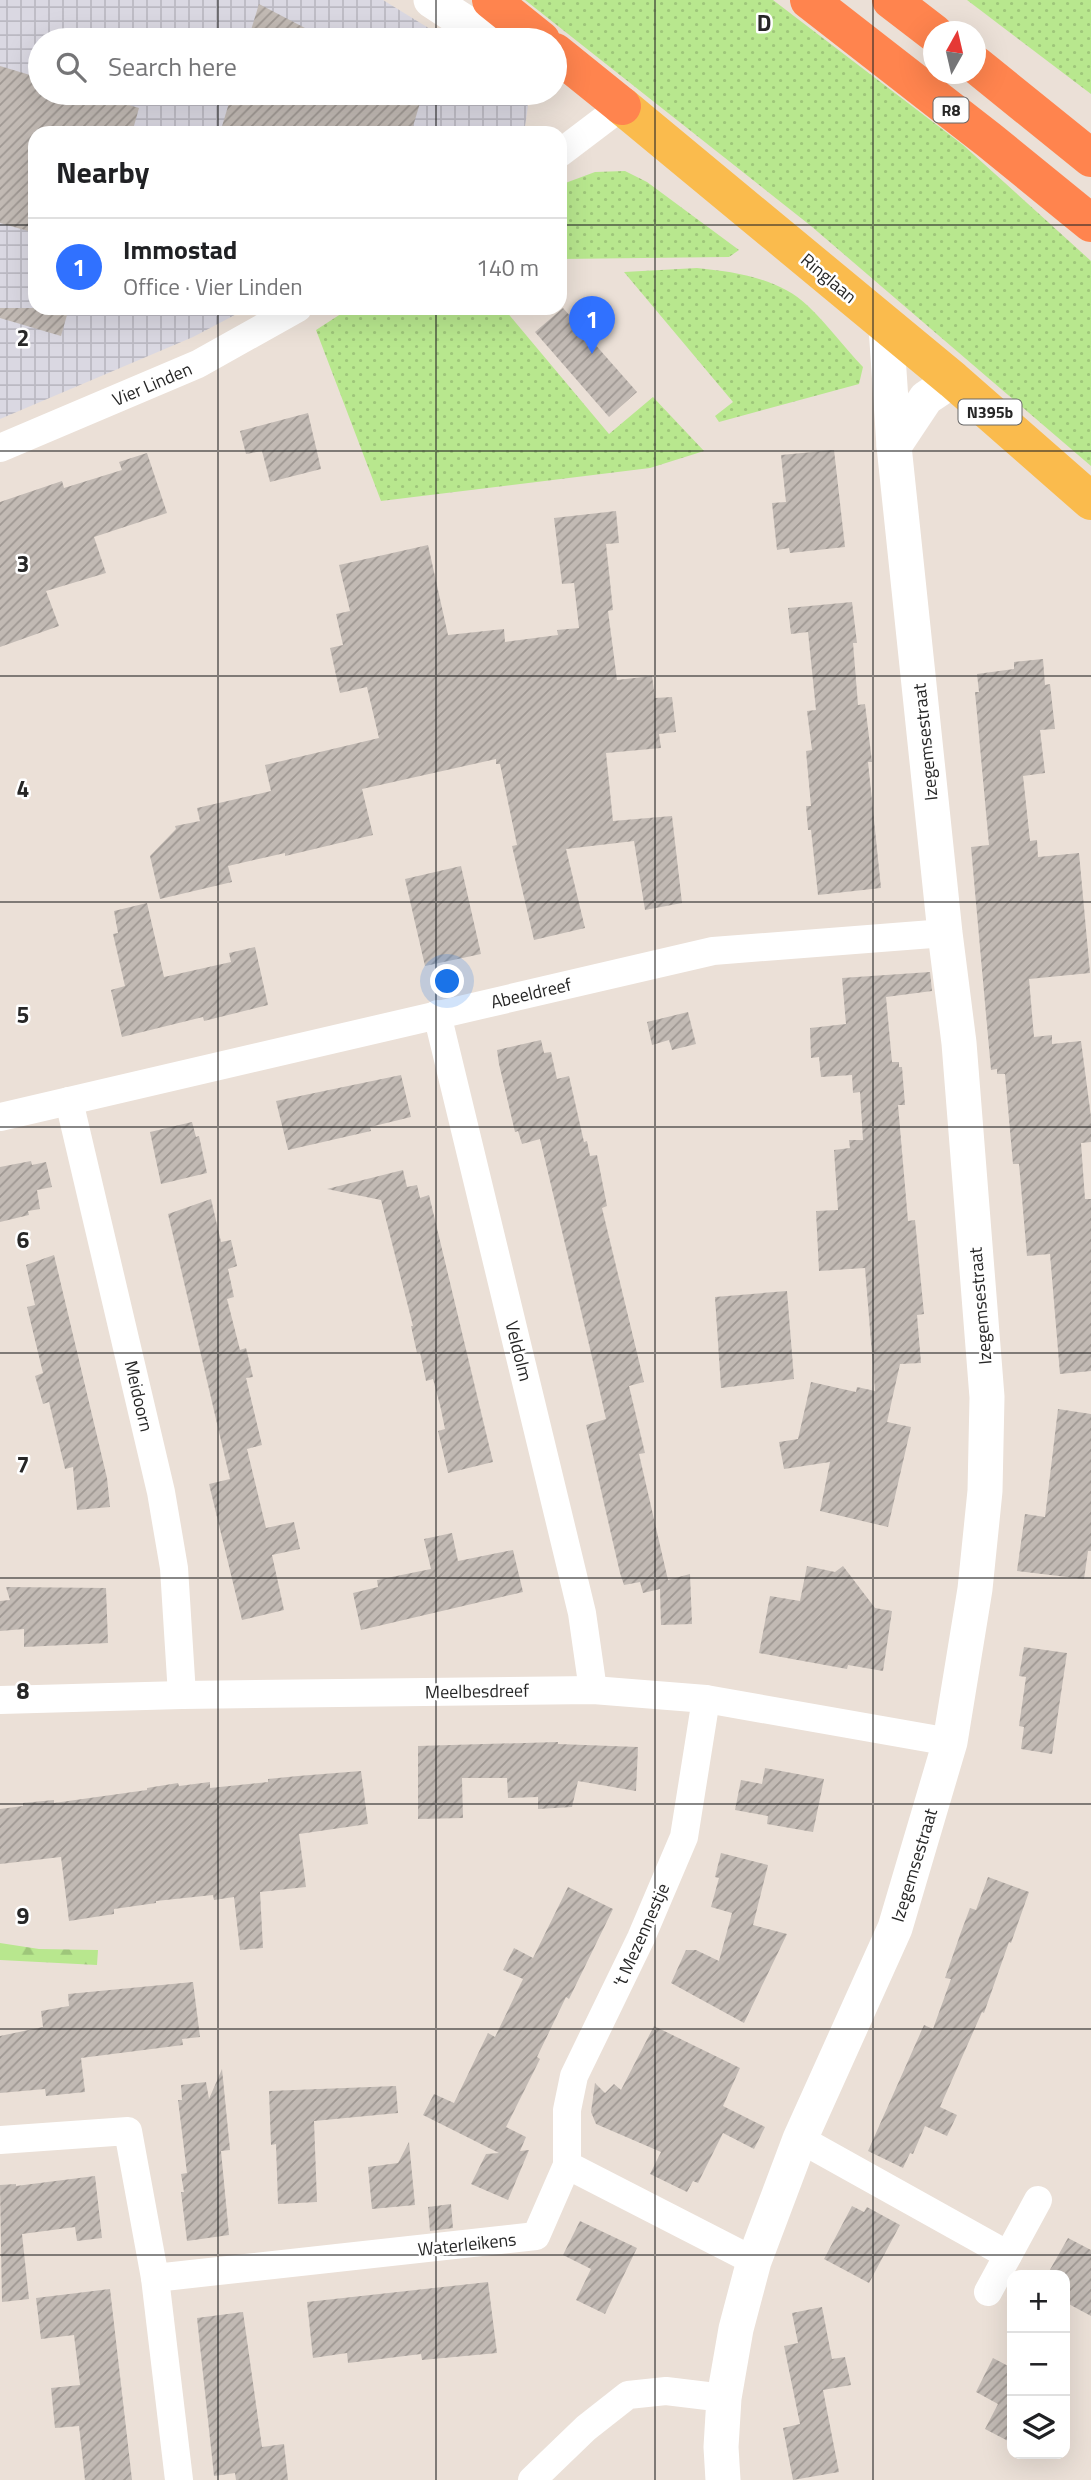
<!DOCTYPE html>
<html lang="en">
<head>
<meta charset="utf-8">
<style>
	:root { --surface:#fff; --page:#f2f2f2; --text:#202124; --muted:#757577; --line:#e0e0e0; --accent:#3071ff }
	body { margin:0; font-family:"Titillium Web",sans-serif; background:var(--page); color:var(--text) }
	.controls { position:absolute; right:21px; bottom:21px; display:grid; overflow:hidden; border-radius:14px; box-shadow:0 7px 28px #0002 }
	.controls button { width:63px; height:63px; display:grid; place-items:center; padding:0; border:0; border-bottom:2px solid var(--line); background:var(--surface); color:var(--text); font:35px sans-serif }
	.compass { position:absolute; left:923px; top:21px; width:63px; height:63px; border-radius:50%; background:var(--surface); box-shadow:0 7px 28px #0002; rotate:8deg }
	.you { position:absolute; left:448px; top:982px; width:24px; height:24px; margin:-18px; border:5px solid #fff; border-radius:50%; background:#1a73e8; box-shadow:0 0 0 10px #1a73e833 }
	.badge { display:grid; place-items:center; width:46px; height:46px; border-radius:50%; background:var(--accent); color:#fff; font-size:23px; font-weight:700 }
	.pin { position:absolute; translate:-50% -58px; filter:drop-shadow(0 2px 4px #0008) }
	.pin::after { content:''; position:absolute; top:37px; width:24px; height:21px; background:inherit; clip-path:polygon(0 0,100% 0,50% 100%) }
	.list { margin:0; padding:0; list-style:none }
	h2 { display:flex; justify-content:space-between; align-items:center; height:91px; margin:0; padding:0 28px; font-size:30px }
	h2 small { font-size:23px; font-weight:400; color:var(--muted) }
	.list li { display:grid; grid-template-columns:46px 1fr auto; gap:21px; align-items:center; box-sizing:border-box; height:98px; padding:0 28px; border-top:2px solid var(--line) }
	.list b { display:block; font-size:26px; white-space:nowrap }
	.list p { margin:0; font-size:23px; white-space:nowrap; color:var(--muted) }
	.list em { font-size:23px; font-style:normal; color:var(--muted) }
	.icon { flex:none; width:38px; height:38px; fill:none; stroke:currentColor; stroke-width:2; stroke-linecap:round; stroke-linejoin:round }
	.map { position:relative; flex:none; width:1091px; height:2480px; overflow:hidden }
	.search { position:absolute; background:var(--surface); box-shadow:0 7px 28px #0002; left:28px; top:28px; width:539px; height:77px; display:flex; align-items:center; gap:18px; box-sizing:border-box; padding:0 24px; border-radius:38px; color:var(--muted); font-size:26px }
	.panel { position:absolute; background:var(--surface); box-shadow:0 7px 28px #0002; left:28px; top:126px; width:539px; height:189px; border-radius:21px }
	.map>svg:first-child { display:block }
</style>
</head>
<body>
<div class="map">
<svg width="1091" height="2480" viewBox="0 0 1091 2480">
	<defs>
		<pattern id="industrial-grid" width="8" height="8" patternUnits="userSpaceOnUse" patternTransform="scale(1.75)"><rect width="8" height="8" fill="#dad8e2"/><path d="M0 4h8M4 0v8" fill="none" stroke="#bbb9c2"/></pattern>
		<pattern id="grass-dots" width="8" height="8" patternUnits="userSpaceOnUse" patternTransform="scale(1.75)"><rect width="8" height="8" fill="#b8e78e"/><path d="M2 2h.1M6 6h.1" fill="none" stroke="#9ec67a" stroke-width="1.8" stroke-linecap="round"/></pattern>
		<pattern id="forest-firs" width="22" height="20" patternUnits="userSpaceOnUse" patternTransform="scale(1.75)"><rect width="22" height="20" fill="#b8e78e"/><path d="M5 1l3.5 6h-7zM16 11l3.5 6h-7z" fill="#9ec67a"/></pattern>
		<pattern id="building-hatch" width="6" height="6" patternUnits="userSpaceOnUse" patternTransform="scale(1.75)"><rect width="6" height="6" fill="#c2bab4"/><path d="M-1 1l2-2M0 6l6-6M5 7l2-2" fill="none" stroke="#9e9792"/></pattern>
	</defs>
	<rect width="100%" height="100%" fill="#ebe0d7"/>
	<path fill="url(#industrial-grid)" d="M0 0H383L448 40H40V93H518L528 106 524 133H35V308H248L193 337 0 419Z"/>
	<g fill="url(#grass-dots)">
		<path d="M525 0H773L963 145 1091 261V466L811 226Z"/>
		<path d="M967 0H1091V94Z"/>
		<path d="M625 171 647 182 739 250 729 257 560 259V185L595 172Z"/>
		<path d="M697 268C736 272 779 278 808 306 828 325 844 347 863 367L859 384 719 422 715 416 733 402 624 272Z"/>
		<path d="M350 308H509L506 311 609 434 653 397 704 451 650 468 381 501 316 330Z"/>
	</g>
	<path fill="url(#forest-firs)" d="M0 1943 39 1949 98 1950 97 1965 0 1960Z"/>
	<g fill="url(#building-hatch)">
		<path d="M259 4 328 40H248Z"/>
		<path d="M0 66 40 78V93H89L139 108 132 133H35V233L0 223Z"/>
		<path d="M232 93H423L411 133H220Z"/>
		<path d="M0 308H69L61 336 0 318Z"/>
		<path d="M563 308 637 392 609 417 535 332Z"/>
		<path d="M308 413 321 469 270 482 262 451 246 454 240 431Z"/>
		<path d="M834 450 845 547 790 553 789 548 777 550 772 503 786 502 781 455Z"/>
		<path d="M147 453 167 513 94 537 106 573 46 591 59 626 0 647V502L62 481 64 488 122 470 119 462Z"/>
		<path d="M616 511 619 543 606 544 613 610 608 611 617 680 652 676 655 698 672 697 676 732 659 734 661 748 606 753 613 821 672 816 682 903 645 910 634 841 566 849 585 928 534 940 512 846 517 845 500 764H496V759L362 789 373 835 285 856V853L228 866 232 882 160 899 150 856 176 829 175 826 200 821 197 808 271 791 265 765 379 738 367 687 340 693 330 648 343 645 336 614 350 611 339 565 428 545 448 635 504 629 505 642 558 635 557 630 579 628 574 583 562 584 554 518Z"/>
		<path d="M852 602 857 643H853L858 705 865 704 872 762H868L881 888 818 895 811 830H808L806 806H811L806 751 812 750 807 711 816 710 808 632 791 634 788 608Z"/>
		<path d="M1043 659 1045 685 1050 684 1055 729 1040 730 1045 773 1023 776 1030 841 1037 840 1038 857 1079 853 1090 973 1029 979 1034 1037 1052 1035V1044L1081 1041 1091 1117V1142L1081 1143 1085 1199H1091V1371L1060 1374 1050 1254 1027 1256 1019 1164H1013L1005 1074H997V1069L991 1070 971 847 989 845 975 692H979L977 674 1014 669V662Z"/>
		<path d="M461 866 481 954 425 966 405 879Z"/>
		<path d="M147 903 164 977 231 962 229 953 255 947 268 1005 204 1021 203 1017 122 1037 111 990 125 986 113 934 118 933 114 911Z"/>
		<path d="M930 972 932 991 886 997 892 1062H899V1067H902L905 1105H898L908 1221 915 1220 924 1314 917 1315 921 1363 900 1364 887 1422 911 1427 888 1527 820 1511 830 1462 784 1469 779 1442 798 1439 811 1382 856 1392 857 1387 875 1391 865 1268 819 1271 816 1211 838 1210 834 1150 850 1148 849 1140H863L860 1092 853 1093 852 1075 821 1077 819 1057 811 1058 810 1028 846 1024 842 978Z"/>
		<path d="M688 1012 696 1044 672 1050 669 1040 652 1045 647 1022Z"/>
		<path d="M541 1040 544 1053 551 1052 557 1079 569 1076 584 1142 587 1141 590 1156 597 1155 607 1206 602 1208 644 1382 629 1386 645 1453 639 1454 668 1580 690 1574 692 1624 661 1625 660 1589 643 1593 640 1582 624 1585 620 1573 586 1425 606 1419 591 1353 540 1139 522 1144 518 1131 515 1132 499 1064 497 1050Z"/>
		<path d="M401 1075 411 1117 370 1127 371 1131 288 1150 276 1101Z"/>
		<path d="M192 1122 196 1137 199 1136 207 1173 161 1184 150 1132Z"/>
		<path d="M31 1161 32 1165 46 1162 52 1187 37 1190 40 1209 28 1211 29 1215 0 1222V1167Z"/>
		<path d="M403 1170 407 1187 417 1185 420 1198 429 1195 493 1462 448 1473 438 1431 445 1429 440 1405 433 1379 426 1381 420 1352 417 1353 411 1326H413L381 1200 327 1189Z"/>
		<path d="M211 1199 221 1242 231 1240 237 1266 228 1269 234 1297 227 1299 240 1350 246 1348 253 1377 246 1378 262 1445 247 1449 266 1528 294 1522 300 1549 272 1555 284 1610 242 1620 209 1484 230 1479 168 1214Z"/>
		<path d="M54 1255 107 1478 110 1507 77 1510 73 1467 65 1469 49 1402 43 1404 35 1376 43 1373 27 1307 35 1305 26 1265Z"/>
		<path d="M787 1291 794 1379 721 1388 715 1297Z"/>
		<path d="M1058 1409 1091 1414V1551H1088L1084 1579 1017 1571 1025 1514 1045 1517Z"/>
		<path d="M452 1533 458 1561 513 1550 523 1592 361 1630 353 1593 378 1587 377 1580 431 1569 424 1539Z"/>
		<path d="M807 1566 835 1572 843 1566 875 1608 892 1611 883 1671 848 1665 847 1669 759 1653 770 1596 800 1601Z"/>
		<path d="M6 1587 106 1588 108 1643 24 1647V1629L0 1631V1601L10 1600Z"/>
		<path d="M1024 1647 1067 1653 1052 1754 1021 1749 1024 1727 1019 1726 1026 1677 1019 1676Z"/>
		<path d="M558 1742V1744L638 1747 636 1791 578 1781 572 1807 538 1809V1797L508 1798 507 1778H462L463 1818 418 1819V1746Z"/>
		<path d="M765 1768 824 1779 813 1832 767 1824 768 1816 735 1810 741 1780 762 1784Z"/>
		<path d="M361 1771 368 1824 299 1834 306 1887 260 1892 263 1948 240 1950 234 1897 214 1900 213 1895 156 1901V1903L114 1909V1914L69 1921 61 1857 0 1864V1809L23 1806V1803L54 1800V1803L147 1790V1788L178 1783 179 1786 210 1782V1788L268 1782V1779L298 1776Z"/>
		<path d="M721 1853 768 1865 753 1925 787 1934 744 2023 671 1983 686 1950H696L719 1961 732 1913 711 1907 719 1878 715 1877Z"/>
		<path d="M988 1877 1029 1892 1011 1943 1009 1942 984 2013 982 2012 940 2107 957 2115 947 2136 925 2126 913 2154 910 2153 903 2168 868 2151 924 2025 933 2029 951 1979 945 1978 961 1932 970 1908 976 1910Z"/>
		<path d="M568 1887 613 1909 569 1999 566 1997 537 2057 540 2059 506 2127 526 2137 520 2151 529 2150 508 2200 471 2184 486 2154 499 2153 423 2115 434 2094 454 2103 488 2033 495 2037 523 1979 503 1970 514 1948 533 1958Z"/>
		<path d="M193 1982 200 2037 182 2039 183 2045 81 2058 85 2092 46 2096 45 2089 0 2093V2036L43 2027 41 2011 69 2006 68 1994Z"/>
		<path d="M654 2026 740 2068 723 2106 765 2127 754 2149 723 2133 698 2183 693 2181 687 2192 650 2174 661 2152 596 2124 591 2112 595 2083 605 2093 614 2084 621 2090Z"/>
		<path d="M222 2069 230 2150 221 2151 229 2235 187 2241 181 2192H184L181 2174 187 2173 178 2100H182L181 2085 206 2082 209 2099Z"/>
		<path d="M396 2086 398 2113 314 2121 317 2202 278 2204 276 2144 271 2145 269 2091Z"/>
		<path d="M409 2142 415 2205 372 2209 368 2167 398 2163Z"/>
		<path d="M95 2176 102 2238 77 2241 75 2227 22 2234 29 2299 2 2302 0 2185 16 2184V2186Z"/>
		<path d="M451 2204 453 2228 430 2231 428 2207Z"/>
		<path d="M852 2206 864 2212 867 2207 900 2225 869 2283 824 2259Z"/>
		<path d="M580 2221 637 2248 605 2314 576 2300 591 2269 563 2255Z"/>
		<path d="M1068 2238 1091 2250V2316L1065 2302V2275H1047Z"/>
		<path d="M488 2282 497 2353 422 2360 421 2354 348 2363 347 2353 313 2358 307 2302Z"/>
		<path d="M110 2289 132 2480H85L79 2426 55 2428 51 2388 80 2385 74 2335 41 2339 36 2298Z"/>
		<path d="M822 2307 832 2359 845 2357 851 2385 823 2390 839 2472 793 2480 783 2428 800 2424 784 2346 798 2343 792 2313Z"/>
		<path d="M243 2312 262 2447 284 2444 288 2480H236L235 2473 214 2476 197 2318Z"/>
		<path d="M993 2358 1012 2368V2443L985 2429 998 2404 976 2392Z"/>
	</g>
	<g fill="none" stroke-linecap="round" stroke-linejoin="round">
		<g stroke="#fff" stroke-width="28">
			<path d="M560 153 622 106"/>
			<path d="M0 448 198 364 298 308"/>
			<path d="M437 1014 582 1613 593 1690"/>
			<path d="M69 1101 161 1492 174 1568 182 1695"/>
			<path d="M0 1117 713 951 945 933"/>
			<path d="M0 1700 182 1695 593 1690 706 1699 950 1742"/>
			<path d="M800 2139 1008 2255"/>
			<path d="M0 2140 128 2131 155 2278 536 2236 567 2165V2110L574 2076 641 1938 684 1837 706 1699"/>
			<path d="M567 2165 754 2261"/>
			<path d="M155 2278 179 2480"/>
			<path d="M988 2292 1038 2200"/>
			<path d="M532 2480 586 2428 628 2395 666 2391 724 2398"/>
		</g>
		<g stroke="#fff" stroke-width="35">
			<path d="M431 0 492 40"/>
			<path d="M894 446 926 398 953 380"/>
			<path d="M723 2480 721 2447 724 2398 736 2329 754 2261 800 2139 895 1928 950 1742 975 1589 985 1491 987 1397 959 1043 945 933 894 446 886 326"/>
		</g>
		<path stroke="#fabb4d" stroke-width="38" d="M622 106 953 380 1091 501"/>
		<g stroke="#ff844e" stroke-width="38">
			<path d="M491 0 541 40"/>
			<path d="M809 0 989 140 1091 223"/>
			<path d="M891 0 934 33"/>
			<path d="M555 52 622 106"/>
			<path d="M976 65 1091 158"/>
		</g>
	</g>
	<path fill="none" stroke="#272727" stroke-width="2" stroke-opacity="0.55" d="M218 0V40M436 0V40M655 0V2480M873 0V2480M218 93V133M436 93V133M0 225H35M560 225H1091M218 308V2480M436 308V2480M0 451H1091M0 676H1091M0 902H1091M0 1127H1091M0 1353H1091M0 1578H1091M0 1804H1091M0 2029H1091M0 2255H1091"/>
	<g text-anchor="middle" dominant-baseline="central" stroke-width="5" stroke-linejoin="round" paint-order="stroke">
		<g fill="#fff" stroke="#686868" stroke-width="2">
			<rect x="933.5" y="97.5" width="35" height="25" rx="5"/>
			<rect x="958.5" y="399.5" width="63" height="25" rx="5"/>
		</g>
		<g font-size="16" font-weight="bold" fill="#272727">
			<text x="951" y="110">R8</text>
			<text x="990" y="412">N395b</text>
		</g>
		<g font-size="18" fill="#272727" stroke="#fff">
			<text transform="translate(829 278) rotate(40)">Ringlaan</text>
			<text transform="translate(152 384) rotate(-23)">Vier Linden</text>
			<text transform="translate(925 742) rotate(-96)">Izegemsestraat</text>
			<text transform="translate(531 993) rotate(-13)">Abeeldreef</text>
			<text transform="translate(980 1306) rotate(-95)">Izegemsestraat</text>
			<text transform="translate(519 1351) rotate(76)">Veldolm</text>
			<text transform="translate(139 1396) rotate(77)">Meidoorn</text>
			<text transform="translate(477 1691) rotate(-1)">Meelbesdreef</text>
			<text transform="translate(914 1865) rotate(-73)">Izegemsestraat</text>
			<text transform="translate(641 1935) rotate(-66)">'t Mezennestje</text>
			<text transform="translate(467 2244) rotate(-6)">Waterleikens</text>
		</g>
	</g>
	<g font-size="23" text-anchor="middle" font-weight="bold" fill="#272727" stroke="#fff" stroke-width="5" stroke-linejoin="round" paint-order="stroke">
		<text x="764" y="31">D</text>
		<text x="23" y="346">2</text>
		<text x="23" y="572">3</text>
		<text x="23" y="797">4</text>
		<text x="23" y="1023">5</text>
		<text x="23" y="1248">6</text>
		<text x="23" y="1473">7</text>
		<text x="23" y="1699">8</text>
		<text x="23" y="1924">9</text>
	</g>
</svg>
<div class="controls">
<button>+</button>
<button>−</button>
<button><svg class="icon" aria-label="layers" viewBox="0 0 24 24"><path d="M12 4l9 5-9 5-9-5zM3 14l9 5 9-5"/></svg></button>
</div>
<svg class="compass" viewBox="-18 -18 36 36"><path d="M0-13l5 13h-10z" fill="#e53935"/><path d="M0 13l5-13h-10z" fill="#757577"/></svg>
<div class="you"></div>
<div class="pin badge" style="left:592px;top:354px">1</div>
<div class="search"><svg class="icon" aria-label="search" viewBox="0 0 24 24"><circle cx="10" cy="10" r="6"/><path d="M15 15l6 6"/></svg>Search here</div>
<section class="panel">
<h2>Nearby<small></small></h2>
<ul class="list">
<li><span class="badge">1</span><div><b>Immostad</b><p>Office · Vier Linden</p></div><em>140 m</em></li>
</ul>
</section>
</div>
</body>
</html>
